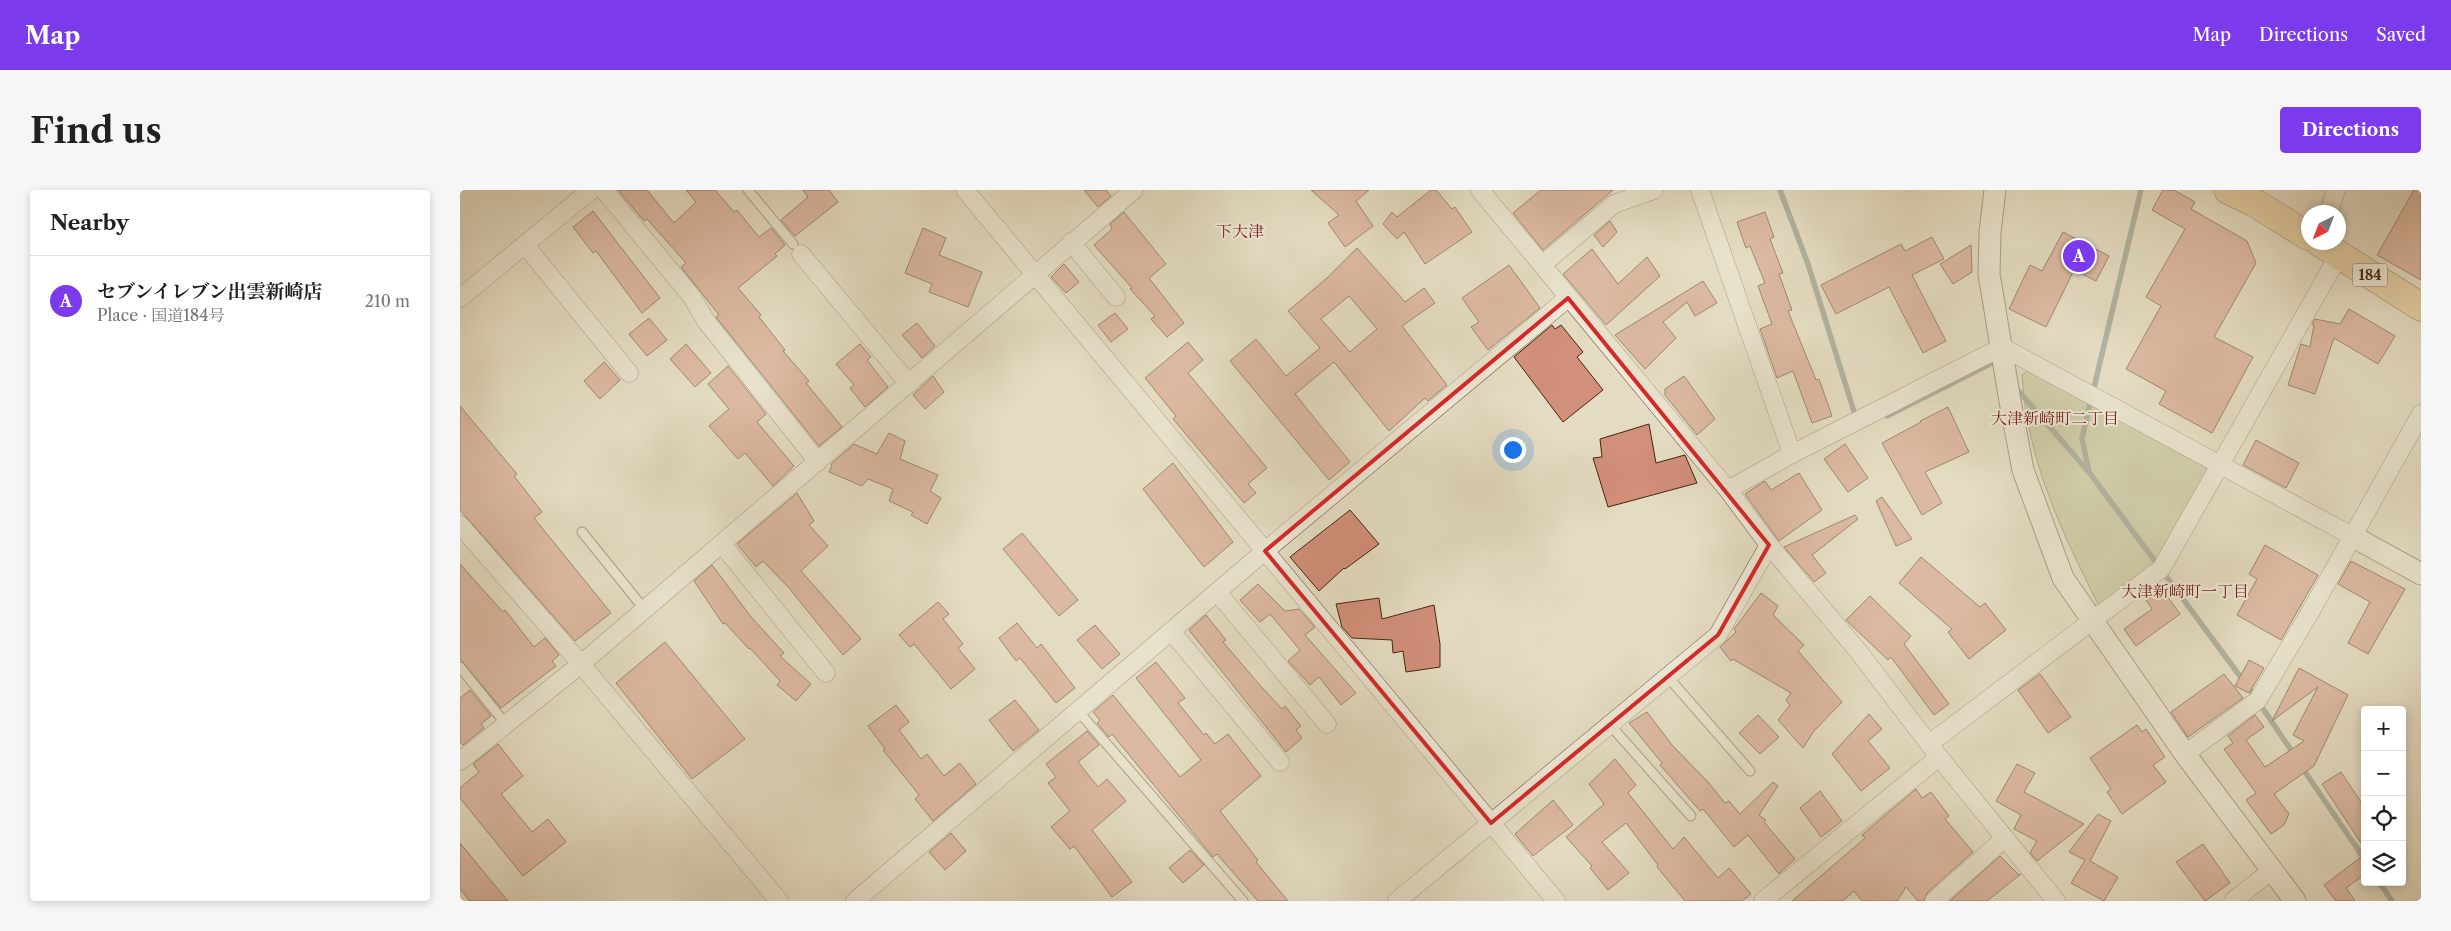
<!DOCTYPE html>
<html lang="en">
<head>
<meta charset="utf-8">
<style>
	:root { --surface:#fff; --page:#f6f6f6; --text:#202124; --muted:#757577; --line:#e0e0e0; --accent:#7c3aed }
	body { margin:0; font-family:"Libre Caslon Text","Noto Serif JP",serif; background:var(--page); color:var(--text) }
	.controls { position:absolute; right:15px; bottom:15px; display:grid; overflow:hidden; border-radius:5px; box-shadow:0 2px 8px #0003 }
	.controls button { width:45px; height:45px; display:grid; place-items:center; padding:0; border:0; border-bottom:1px solid var(--line); background:var(--surface); color:var(--text); font:25px sans-serif }
	.compass { position:absolute; left:1841px; top:15px; width:45px; height:45px; border-radius:50%; background:var(--surface); box-shadow:0 2px 8px #0003; rotate:222deg }
	.you { position:absolute; left:1052px; top:259px; width:18px; height:18px; margin:-12px; border:4px solid #fff; border-radius:50%; background:#1a73e8; box-shadow:0 0 0 8px #1a73e833 }
	.badge { display:grid; place-items:center; width:32px; height:32px; border-radius:50%; background:var(--accent); color:#fff; font-size:16px; font-weight:700 }
	.pin { position:absolute; translate:-50% -50%; border:2px solid #fff; box-shadow:0 1px 5px #0006 }
	.list { margin:0; padding:0; list-style:none }
	h2 { display:flex; justify-content:space-between; align-items:center; height:65px; margin:0; padding:0 20px; font-size:21px }
	h2 small { font-size:16px; font-weight:400; color:var(--muted) }
	.list li { display:grid; grid-template-columns:32px 1fr auto; gap:15px; align-items:center; box-sizing:border-box; height:90px; padding:0 20px; border-top:1px solid var(--line) }
	.list b { display:block; font-size:19px; white-space:nowrap }
	.list p { margin:0; font-size:16px; white-space:nowrap; color:var(--muted) }
	.list em { font-size:16px; font-style:normal; color:var(--muted) }
	.icon { flex:none; width:28px; height:28px; fill:none; stroke:currentColor; stroke-width:2; stroke-linecap:round; stroke-linejoin:round }
	.map { position:relative; flex:none; width:1961px; height:711px; overflow:hidden; border-radius:5px }
	header { display:flex; align-items:center; gap:30px; box-sizing:border-box; height:70px; padding:0 25px; background:var(--accent); color:#fff }
	header strong { font-size:24px }
	nav { display:flex; gap:28px; margin-inline-start:auto; font-size:18px }
	.intro { display:flex; align-items:center; justify-content:space-between; box-sizing:border-box; height:120px; padding:0 30px }
	h1 { margin:0; font-size:35px }
	.button { padding:12px 22px; border-radius:5px; background:var(--accent); color:#fff; font-size:18px; font-weight:700 }
	main { display:flex; gap:30px; padding:0 30px }
	aside { flex:1; background:var(--surface); border-radius:5px; box-shadow:0 2px 8px #0003 }
	.map>svg:first-child { display:block }
</style>
</head>
<body>
<header>
<strong>Map</strong>
<nav><a>Map</a><a>Directions</a><a>Saved</a></nav>
</header>
<div class="intro"><h1>Find us</h1><a class="button">Directions</a></div>
<main>
<aside>
<h2>Nearby<small></small></h2>
<ul class="list">
<li><span class="badge">A</span><div><b>セブンイレブン出雲新崎店</b><p>Place · 国道184号</p></div><em>210 m</em></li>
</ul>
</aside>
<div class="map">
<svg width="1961" height="711" viewBox="0 0 1961 711">
	<rect width="100%" height="100%" fill="#e4dcc2"/>
	<filter id="stains"><feTurbulence type="fractalNoise" baseFrequency=".004" numOctaves="4"/><feColorMatrix values="0 0 0 0 .2 0 0 0 0 .09 0 0 0 0 .02 0 0 0 .5 -.17"/></filter>
	<radialGradient id="worn" r=".72"><stop offset=".6" stop-color="#630" stop-opacity="0"/><stop offset="1" stop-color="#630" stop-opacity=".3"/></radialGradient>
	<path fill="#bbbe8f" stroke="#7e724e" d="M1568 180 1747 278 1748 284 1697 374 1639 416C1601 340 1567 270 1562 185Z"/>
	<g fill="none" stroke-linecap="round" stroke-linejoin="round">
		<g stroke="#747f74" stroke-width="5.5">
			<path d="M1320 0 1348 74 1396 228"/>
			<path d="M1681 0 1622 248 1629 282 1791 501 1835 566"/>
			<path d="M1555 197 1628 281"/>
			<path d="M1427 226 1534 172 1538 176"/>
			<path d="M1841 576 1905 670"/>
			<path d="M1919 692 1932 711"/>
		</g>
	</g>
	<g fill="#d28f7a" stroke="#42270e" fill-rule="evenodd">
		<path d="M158 0H187L214 33 236 12 226 0H255L274 22 277 20 299 47 311 38 325 55 315 64 317 66 278 98 301 125 299 127 325 160 323 161 349 191 346 193 382 237 359 256 256 127 259 125 221 77 226 73 187 29 184 31Z"/>
		<path d="M343 0H369L378 12 335 46 321 30 348 7Z"/>
		<path d="M624 0H646L651 6 638 17Z"/>
		<path d="M851 0H909L896 11 913 36 885 57 868 33 879 25Z"/>
		<path d="M971 0H976L992 19 995 17 1012 42 965 74 944 42 937 49 923 34 932 22 937 27Z"/>
		<path d="M1081 0H1153L1083 60 1053 23Z"/>
		<path d="M1703 0H1714L1735 12 1731 19 1787 51 1796 73 1754 147 1793 167 1752 243 1699 214 1706 201 1666 179 1701 116 1686 107 1725 39 1692 20Z"/>
		<path d="M1954 0H1961V90L1917 65Z"/>
		<path d="M133 21 200 108 182 123 136 61 133 63 113 37Z"/>
		<path d="M664 22 706 74 689 88 724 133 707 147 691 129 695 126 670 99 672 98 634 55 652 39 650 34Z"/>
		<path d="M1305 22 1314 47 1310 49 1323 83 1319 84 1332 120 1328 121 1356 190 1359 189 1372 226 1352 233 1333 181 1317 188 1300 139 1312 134 1298 96 1305 93 1290 56 1286 58 1277 32Z"/>
		<path d="M1150 31 1157 42 1143 57 1134 45Z"/>
		<path d="M463 38 486 48 479 65 522 82 508 117 469 102 472 94 445 83Z"/>
		<path d="M1603 42 1649 66 1636 91 1614 80 1586 137 1549 119 1570 75 1582 81Z"/>
		<path d="M1472 47 1484 69 1452 85 1486 151 1463 163 1429 97 1376 124 1361 95 1441 54 1445 61Z"/>
		<path d="M1511 55 1512 82 1493 94 1480 74Z"/>
		<path d="M897 58 945 112 964 98 975 113 942 136 987 195 968 211 965 208 929 241 874 172 835 204 890 272 869 290 770 171 796 149 826 186 860 158 828 121 866 89ZM889 106 917 139 890 162 861 129Z"/>
		<path d="M1132 59 1158 94 1187 67 1200 86 1146 135 1103 84Z"/>
		<path d="M604 74 619 92 606 103 591 87Z"/>
		<path d="M1049 75 1080 118 1028 160 1011 137 1019 132 1002 108Z"/>
		<path d="M1243 91 1257 113 1235 126 1227 112 1203 132 1216 148 1185 179 1155 145Z"/>
		<path d="M1889 119 1935 146 1918 174 1874 148 1855 204 1828 195 1841 154 1850 157 1854 135 1852 134 1855 129 1880 134Z"/>
		<path d="M655 123 668 139 651 152 638 135Z"/>
		<path d="M189 128 207 150 187 166 169 144Z"/>
		<path d="M457 133 475 156 462 168 442 145Z"/>
		<path d="M1092 135 1095 139 1101 135 1123 162 1117 167 1143 200 1103 232 1054 167Z"/>
		<path d="M728 152 743 170 728 183 807 278 788 294 796 303 784 313 713 229 716 226 685 188Z"/>
		<path d="M226 154 251 183 235 197 210 169Z"/>
		<path d="M400 154 411 167 407 170 428 197 405 217 390 198 394 195 376 174Z"/>
		<path d="M144 172 160 190 140 209 124 191Z"/>
		<path d="M268 176 306 224 297 232 334 276 313 296 285 263 278 269 249 236 269 219 248 194Z"/>
		<path d="M473 186 484 202 465 219 453 205Z"/>
		<path d="M1224 186 1255 229 1237 245 1205 205V199Z"/>
		<path d="M0 216 57 284 54 286 82 322 74 328 151 423 115 451 0 320Z"/>
		<path d="M1488 217 1509 262 1465 282 1482 313 1462 325 1422 253 1461 232 1460 231Z"/>
		<path d="M1189 234 1196 273 1225 265 1237 293 1148 317 1133 268 1142 267 1140 249Z"/>
		<path d="M429 243 445 251 440 269 478 285 470 301 481 308 467 334 451 325 453 322 429 311 433 299 408 289 402 296 369 282 372 276 371 274 394 254 417 264Z"/>
		<path d="M1796 250 1839 273 1826 298 1783 275Z"/>
		<path d="M1385 254 1408 288 1388 302 1364 269Z"/>
		<path d="M713 273 773 352 744 377 683 299Z"/>
		<path d="M1339 283 1362 320 1319 351 1285 304 1305 291 1311 300Z"/>
		<path d="M337 303 354 331 349 335 368 356 341 381 401 449 383 465 329 398 303 371 296 377 277 354Z"/>
		<path d="M1422 307 1452 349 1436 356 1416 311Z"/>
		<path d="M890 320 919 354 885 379 884 378 859 401 830 367Z"/>
		<path d="M1395 325 1398 329 1352 365 1366 383 1354 392 1324 357Z"/>
		<path d="M562 343 618 410 599 426 543 359Z"/>
		<path d="M1805 355 1858 385 1821 450 1777 425 1797 389 1789 384Z"/>
		<path d="M1461 367 1520 417 1525 413 1546 440 1509 469 1488 442 1492 439 1439 393Z"/>
		<path d="M1891 371 1945 399 1908 464 1888 453 1910 412 1878 394Z"/>
		<path d="M0 374 43 422 45 420 74 457 85 448 99 465 92 471 96 476 41 518 0 469Z"/>
		<path d="M252 375 292 428 324 463 320 466 351 494 336 511 317 495 320 491 290 458 289 459 265 433 263 434 234 391Z"/>
		<path d="M798 394 825 421 839 419 855 437 845 445 896 503 881 515 859 487 850 495 828 471 840 460 810 424 800 432 780 410Z"/>
		<path d="M1702 399 1720 424 1676 456 1664 439 1692 419 1686 410Z"/>
		<path d="M1301 403 1318 416 1313 425 1344 455 1338 461 1382 512 1354 541 1343 558 1318 530 1330 515 1326 510 1331 503 1273 469 1271 471 1260 457 1276 442 1274 439Z"/>
		<path d="M1410 406 1451 446 1444 454 1489 514 1474 525 1431 467 1428 470 1386 430Z"/>
		<path d="M919 408 922 429 974 415 980 454V477L946 482 943 461 933 463 932 450 892 448 882 437 876 414Z"/>
		<path d="M478 412 489 424 483 429 503 454 498 458 515 479 491 499 454 454 450 457 439 445Z"/>
		<path d="M746 425 766 450 763 452 798 493 822 519 825 516 841 536 836 540 842 548 826 562 729 440Z"/>
		<path d="M557 433 577 458 581 454 615 498 596 513 560 468 556 471 539 448Z"/>
		<path d="M635 435 660 464 642 479 617 450Z"/>
		<path d="M205 452 285 549 232 589 156 493Z"/>
		<path d="M1789 470 1804 478 1789 503 1775 496Z"/>
		<path d="M696 472 725 508 718 513 744 545 746 543 755 554 768 544 801 586 760 621 798 670 796 672 828 711H798L757 664 753 667 652 544 649 547 637 533 640 530 633 522 653 505 720 587 741 570 676 488Z"/>
		<path d="M1839 478 1888 505 1854 576 1814 604 1829 624 1824 635 1811 644 1786 610 1796 603 1764 559 1773 553 1768 546 1795 525 1804 537 1786 550 1805 577 1844 551 1833 545 1858 497 1812 531Z"/>
		<path d="M1580 484 1611 527 1588 543 1558 500Z"/>
		<path d="M1764 484 1783 508 1728 547 1711 522Z"/>
		<path d="M10 500 31 526 21 534 24 538 3 555 0 552V508Z"/>
		<path d="M555 510 579 540 553 561 529 530Z"/>
		<path d="M436 515 449 532 439 540 461 569 467 564 484 586 500 573 516 594 473 631 455 609 459 605 423 560 425 559 408 536Z"/>
		<path d="M1187 522 1212 555 1248 592 1265 613 1269 611 1280 624 1313 592 1318 596 1299 625 1306 630 1304 632 1335 669 1319 684 1288 645 1274 657 1243 619 1240 621 1200 575 1202 573 1169 533Z"/>
		<path d="M1409 524 1422 539 1408 551 1430 578 1401 601 1372 564Z"/>
		<path d="M1298 525 1319 547 1300 564 1279 543Z"/>
		<path d="M1677 535 1682 542 1686 539 1705 567 1693 575 1706 592 1662 624 1647 602 1651 599 1630 568Z"/>
		<path d="M627 541 639 555 618 572 638 597 647 589 666 611 632 640 672 692 652 707 614 656 610 659 591 637 610 621 588 593 596 587 586 574Z"/>
		<path d="M38 554 63 586 41 604 72 642 88 629 106 652 63 686 0 608V598L19 582 13 574Z"/>
		<path d="M1155 569 1176 595 1168 603 1213 659 1224 647 1258 688 1269 678 1291 704 1282 711H1225L1197 677 1198 675 1166 633 1142 652 1169 683 1148 700 1130 678 1132 676 1106 647 1144 614 1129 594Z"/>
		<path d="M1557 574 1575 583 1564 602 1624 634 1577 671 1570 663 1577 651 1554 639 1561 625 1536 611Z"/>
		<path d="M1881 582 1905 618V659L1862 594Z"/>
		<path d="M1456 599 1462 608 1471 602 1489 626 1485 629 1513 662 1467 703 1464 711H1458L1446 697 1437 711H1402L1394 701 1383 711H1332L1405 648 1402 645Z"/>
		<path d="M1360 601 1382 631 1361 647 1340 618Z"/>
		<path d="M1093 610 1113 635 1073 666 1055 644Z"/>
		<path d="M1638 624 1651 631 1630 671 1658 687 1644 711 1611 693 1625 670 1609 662Z"/>
		<path d="M491 643 506 661 485 680 469 662Z"/>
		<path d="M0 653 37 698 48 711H10L0 699Z"/>
		<path d="M1743 654 1770 693 1745 711 1716 672Z"/>
		<path d="M730 660 744 675 723 693 709 678Z"/>
		<path d="M1905 664V684L1886 698 1895 711H1876L1864 695Z"/>
		<path d="M1540 666 1559 685 1561 684 1527 711H1490Z"/>
	</g>
	<g fill="none" stroke-linecap="round" stroke-linejoin="round">
		<g stroke="#6a543b" stroke-width="11">
			<g id="service">
				<path d="M288 0 333 54"/>
				<path d="M122 342 185 420"/>
				<path d="M0 477 45 533"/>
				<path d="M1208 487 1290 581"/>
				<path d="M618 521 783 711"/>
				<path d="M1150 535 1231 626"/>
			</g>
		</g>
		<g stroke="#6a543b" stroke-width="19">
			<g id="minor">
				<path d="M144 0 232 107 246 131 358 272"/>
				<path d="M505 0 1096 711"/>
				<path d="M1020 0 1268 300 1309 355 1398 461 1479 567 1596 711"/>
				<path d="M1240 0 1332 264"/>
				<path d="M1869 22 1876 0"/>
				<path d="M611 52 656 107"/>
				<path d="M65 55 169 183"/>
				<path d="M341 64 449 194"/>
				<path d="M1082 75 1154 14 1194 0"/>
				<path d="M0 108 131 0"/>
				<path d="M1268 300 1332 264 1542 157 1892 346"/>
				<path d="M0 335 121 474 319 711"/>
				<path d="M262 354 366 483"/>
				<path d="M757 402 867 534"/>
				<path d="M711 441 820 572"/>
				<path d="M1469 554 1701 379 1879 65"/>
				<path d="M1725 564 1798 510 1848 426 1961 224"/>
				<path d="M0 571 121 474 674 0"/>
				<path d="M395 711 805 361 1108 108"/>
				<path d="M937 711 1258 445 1309 355"/>
				<path d="M1303 711 1479 567"/>
				<path d="M1474 711 1544 649"/>
				<path d="M1773 711 1811 681"/>
			</g>
		</g>
		<g stroke="#6a543b" stroke-width="23">
			<g id="tertiary">
				<path d="M1535 0 1530 42 1529 84 1550 211 1563 280 1603 388 1725 564 1835 711"/>
				<path d="M1892 346 1961 384"/>
			</g>
		</g>
		<g stroke="#42270e" stroke-width="29">
			<g id="trunk">
				<path d="M1768 0 1795 13 1848 46"/>
				<path d="M1859 52 1961 117"/>
			</g>
		</g>
		<use href="#service" stroke="#ede8d7" stroke-width="9"/>
		<use href="#minor" stroke="#ede8d7" stroke-width="18"/>
		<use href="#tertiary" stroke="#ede8d7" stroke-width="21"/>
		<use href="#trunk" stroke="#e2be81" stroke-width="28"/>
	</g>
	<path d="M0 0H1961V711H0ZM1108 108 1309 355 1258 445 1031 633 805 361Z" fill="#e4dcc2" fill-opacity=".55" fill-rule="evenodd"/>
	<path fill="none" stroke="#d62828" stroke-width="4" stroke-linejoin="round" d="M1108 108 1309 355 1258 445 1031 633 805 361Z"/>
	<g text-anchor="middle" dominant-baseline="central" stroke-width="4" stroke-linejoin="round" paint-order="stroke">
		<rect fill="#ede8d7" stroke="#75614a" stroke-width="1" x="1892.5" y="73.5" width="35" height="23" rx="4"/>
		<g font-size="14" font-weight="bold" fill="#42270e">
			<text x="1910" y="85">184</text>
		</g>
		<g font-size="16" fill="#7a1f14" stroke="#ede8d7">
			<text x="780" y="41">下大津</text>
			<text x="1595" y="228">大津新崎町二丁目</text>
			<text x="1725" y="401">大津新崎町一丁目</text>
		</g>
	</g>
	<rect width="100%" height="100%" filter="url(#stains)"/>
	<rect width="100%" height="100%" fill="url(#worn)"/>
</svg>
<div class="controls">
<button>+</button>
<button>−</button>
<button><svg class="icon" aria-label="locate" viewBox="0 0 24 24"><circle cx="12" cy="12" r="6"/><path d="M12 2v4M12 18v4M2 12h4M18 12h4"/></svg></button>
<button><svg class="icon" aria-label="layers" viewBox="0 0 24 24"><path d="M12 4l9 5-9 5-9-5zM3 14l9 5 9-5"/></svg></button>
</div>
<svg class="compass" viewBox="-18 -18 36 36"><path d="M0-13l5 13h-10z" fill="#e53935"/><path d="M0 13l5-13h-10z" fill="#757577"/></svg>
<div class="you"></div>
<div class="pin badge" style="left:1619px;top:66px">A</div>
</div>
</main>
</body>
</html>
